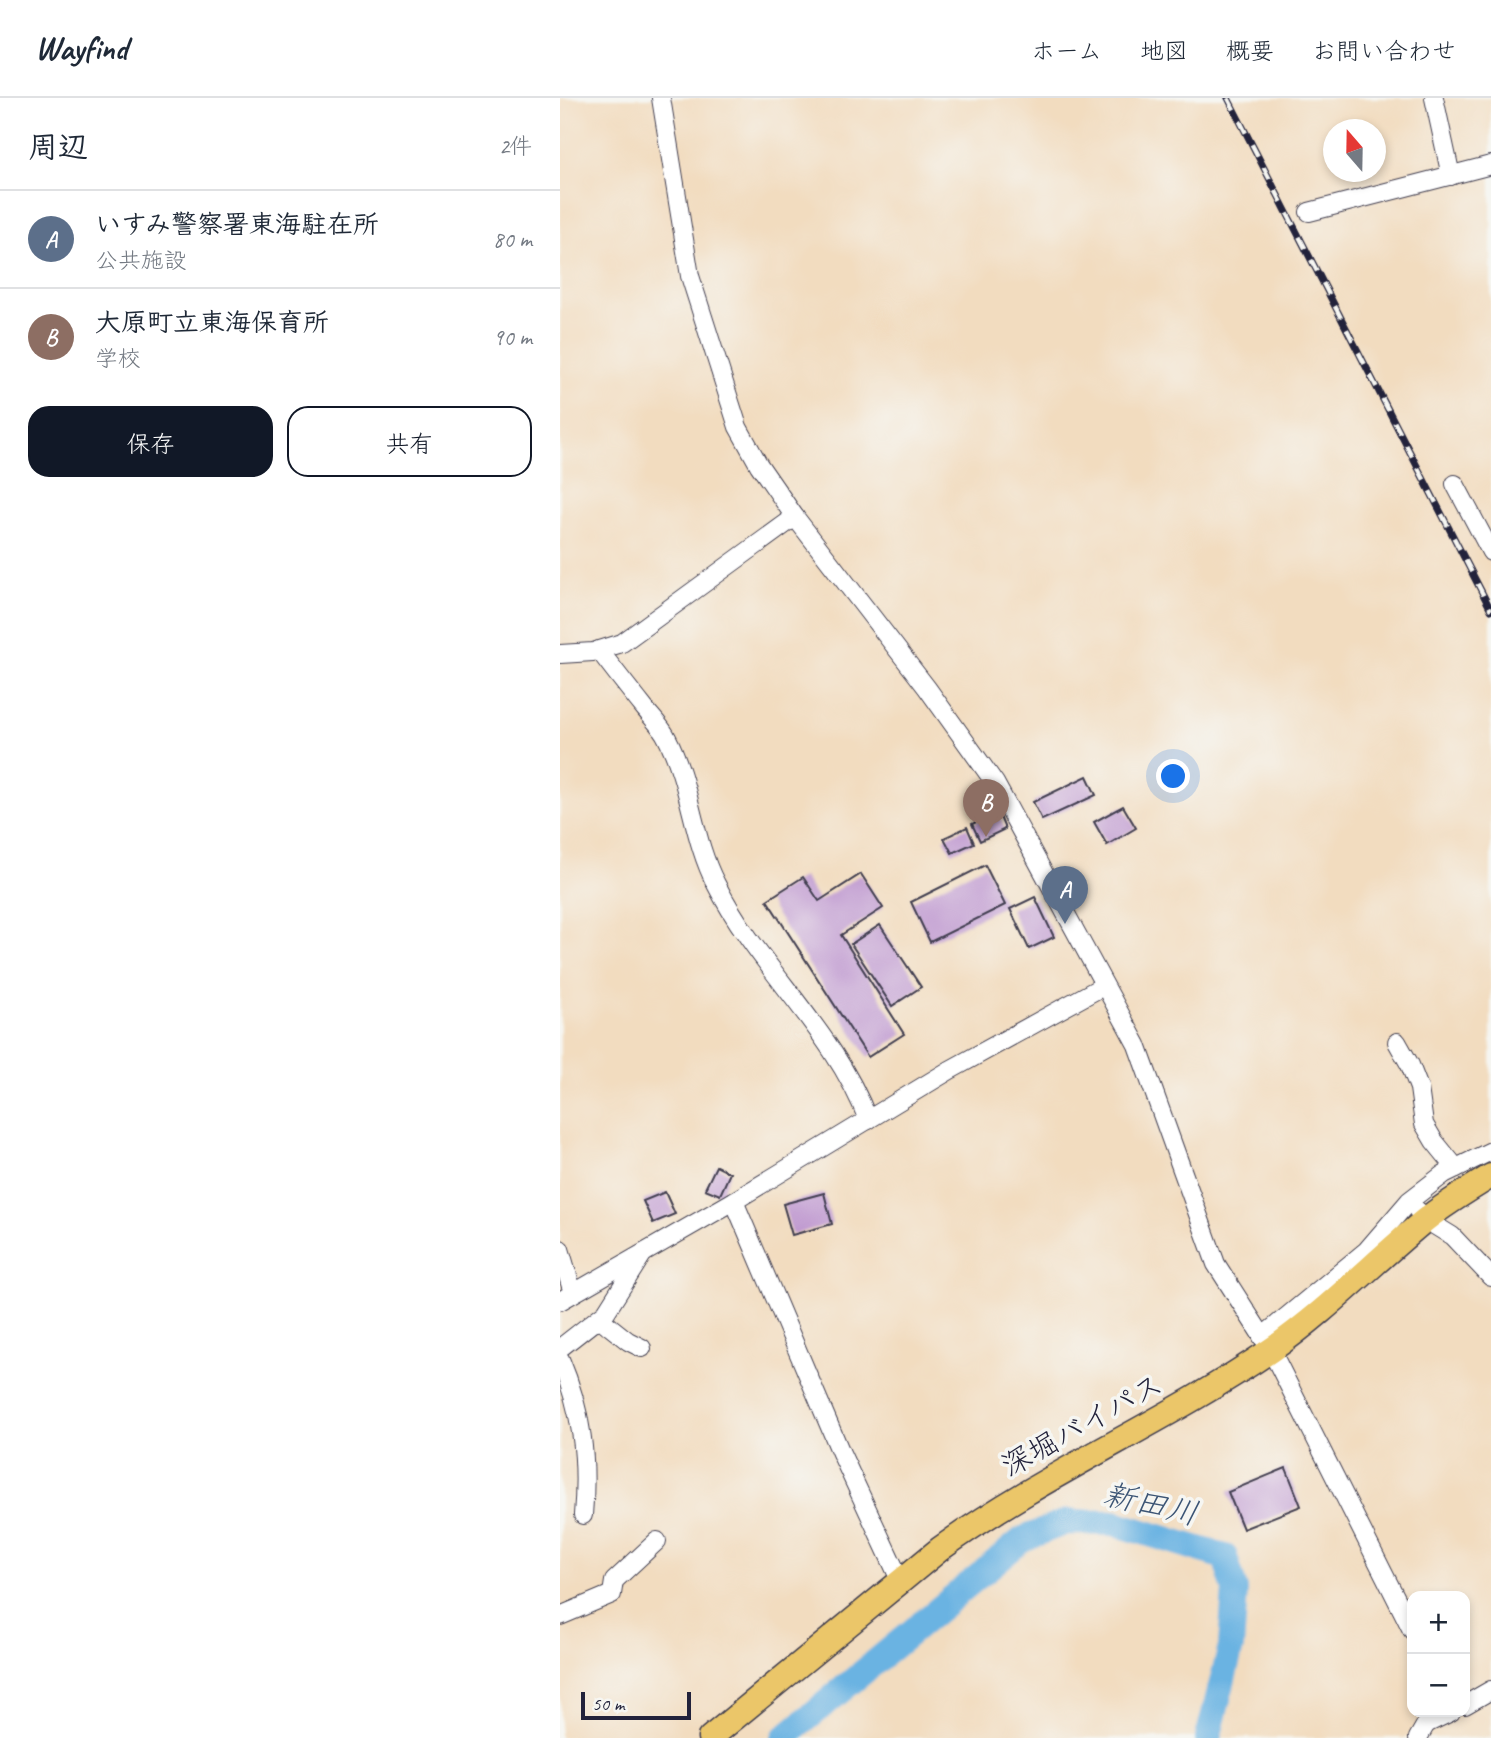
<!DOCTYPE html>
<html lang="ja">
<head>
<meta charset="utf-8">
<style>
	:root { --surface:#fff; --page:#f2f2f3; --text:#1f2937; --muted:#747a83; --line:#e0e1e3; --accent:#111827 }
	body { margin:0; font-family:Caveat,"Klee One",sans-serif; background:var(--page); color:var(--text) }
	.controls { position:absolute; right:21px; bottom:21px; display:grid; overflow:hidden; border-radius:14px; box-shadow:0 4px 10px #0003 }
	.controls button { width:63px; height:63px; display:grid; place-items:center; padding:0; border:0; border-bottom:2px solid var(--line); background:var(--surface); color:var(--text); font:35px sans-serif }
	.compass { position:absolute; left:763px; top:21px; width:63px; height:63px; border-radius:50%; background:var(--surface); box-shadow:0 4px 10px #0003; rotate:340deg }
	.scale { position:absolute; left:21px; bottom:18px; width:110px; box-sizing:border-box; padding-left:7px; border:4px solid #22223b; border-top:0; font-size:19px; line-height:24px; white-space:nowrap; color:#22223b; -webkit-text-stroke:5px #f6f6f2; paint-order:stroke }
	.you { position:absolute; left:614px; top:679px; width:24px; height:24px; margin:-18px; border:5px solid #fff; border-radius:50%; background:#1a73e8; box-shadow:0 0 0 10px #1a73e833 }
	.badge { display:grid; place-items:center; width:46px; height:46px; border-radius:50%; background:var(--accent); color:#fff; font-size:23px; font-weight:700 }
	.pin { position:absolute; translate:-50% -58px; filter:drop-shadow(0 2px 4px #0008) }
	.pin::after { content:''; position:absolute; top:37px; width:24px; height:21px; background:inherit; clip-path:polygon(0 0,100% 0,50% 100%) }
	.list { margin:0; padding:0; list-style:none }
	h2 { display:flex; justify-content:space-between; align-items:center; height:91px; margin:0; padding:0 28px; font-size:30px }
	h2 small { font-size:23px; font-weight:400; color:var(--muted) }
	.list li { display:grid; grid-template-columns:46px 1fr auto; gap:21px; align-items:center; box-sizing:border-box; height:98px; padding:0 28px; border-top:2px solid var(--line) }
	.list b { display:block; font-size:26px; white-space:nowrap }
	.list p { margin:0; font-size:23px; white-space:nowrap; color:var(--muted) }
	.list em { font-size:23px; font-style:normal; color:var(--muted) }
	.actions { display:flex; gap:14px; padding:21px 28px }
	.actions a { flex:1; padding:16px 0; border:2px solid var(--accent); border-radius:21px; text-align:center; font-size:24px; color:var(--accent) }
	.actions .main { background:var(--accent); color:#fff }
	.map { position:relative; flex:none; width:931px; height:1640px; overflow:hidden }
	header { display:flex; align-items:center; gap:42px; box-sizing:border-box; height:98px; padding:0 35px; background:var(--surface); border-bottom:2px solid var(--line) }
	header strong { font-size:33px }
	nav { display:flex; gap:38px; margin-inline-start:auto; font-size:24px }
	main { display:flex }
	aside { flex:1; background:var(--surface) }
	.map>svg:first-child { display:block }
</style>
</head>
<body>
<header>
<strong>Wayfind</strong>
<nav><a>ホーム</a><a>地図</a><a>概要</a><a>お問い合わせ</a></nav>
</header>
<main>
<aside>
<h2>周辺<small>2件</small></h2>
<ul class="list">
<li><span class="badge" style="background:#5c6f8a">A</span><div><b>いすみ警察署東海駐在所</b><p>公共施設</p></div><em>80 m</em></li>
<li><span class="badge" style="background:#8d6e63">B</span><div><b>大原町立東海保育所</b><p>学校</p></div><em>90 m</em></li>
</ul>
<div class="actions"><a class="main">保存</a><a>共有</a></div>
</aside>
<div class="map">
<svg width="931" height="1640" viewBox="0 0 931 1640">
	<rect width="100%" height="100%" fill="#f6f6f2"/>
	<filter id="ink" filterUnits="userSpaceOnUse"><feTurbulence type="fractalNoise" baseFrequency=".0143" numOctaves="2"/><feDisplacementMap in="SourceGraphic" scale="14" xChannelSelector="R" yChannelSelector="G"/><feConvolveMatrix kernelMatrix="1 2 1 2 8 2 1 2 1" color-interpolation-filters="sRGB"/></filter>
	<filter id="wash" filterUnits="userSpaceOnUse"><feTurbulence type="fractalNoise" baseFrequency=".00686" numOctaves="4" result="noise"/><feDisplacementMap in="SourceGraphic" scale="28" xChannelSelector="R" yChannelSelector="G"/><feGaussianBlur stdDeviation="1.57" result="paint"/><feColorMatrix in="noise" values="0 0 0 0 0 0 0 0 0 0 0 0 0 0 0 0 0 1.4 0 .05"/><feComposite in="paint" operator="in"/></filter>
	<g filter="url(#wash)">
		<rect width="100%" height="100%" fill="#f2dcbf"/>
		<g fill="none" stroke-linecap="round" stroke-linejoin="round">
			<path stroke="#6bb3e2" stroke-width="26" d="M224 1640 463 1441 506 1424 554 1425 665 1459 675 1492 671 1549 648 1640"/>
		</g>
		<g id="blocks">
			<g fill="#c09ad0">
				<path d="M527 678 536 697 482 722 473 704Z"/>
				<path d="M563 708 576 730 547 747 534 724Z"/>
				<path d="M438 714 445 731 420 743 412 726Z"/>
				<path d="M407 729 414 745 392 755 384 740Z"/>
				<path d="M425 767 445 807 370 844 351 804Z"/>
				<path d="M301 776 323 810 281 837 344 936 308 959 207 802 243 779 259 803Z"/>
				<path d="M475 799 494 839 469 851 450 811Z"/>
				<path d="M320 827 361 889 332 908 291 846Z"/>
				<path d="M156 1068 170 1075 160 1097 145 1091Z"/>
				<path d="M105 1094 115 1116 93 1125 83 1103Z"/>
				<path d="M264 1095 272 1126 232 1137 223 1106Z"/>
				<path d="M726 1370 741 1408 683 1431 668 1394Z"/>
			</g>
		</g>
	</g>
	<g filter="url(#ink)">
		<use href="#blocks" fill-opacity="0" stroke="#413e4f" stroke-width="2"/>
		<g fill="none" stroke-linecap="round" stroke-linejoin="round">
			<g stroke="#413e4f" stroke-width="20">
				<g id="minor">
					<path d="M101 0 130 178 178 329 199 367 235 419 367 590 435 685 577 947 656 1166 711 1252 852 1532"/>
					<path d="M874 0 891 78"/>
					<path d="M749 114 931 67"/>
					<path d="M895 386 931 454"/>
					<path d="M39 552C54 572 69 591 85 611 92 620 102 629 107 640 131 686 132 740 156 786 198 870 275 933 308 1022"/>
					<path d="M0 556 33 554 62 545 235 419"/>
					<path d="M837 944 850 967 859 990 864 1026 874 1043 896 1070"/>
					<path d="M174 1103 281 1355 341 1484"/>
					<path d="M858 1113 866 1122 892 1138 931 1179"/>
					<path d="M0 1151 13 1195"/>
					<path d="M0 1203 174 1103 390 972 543 888"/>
					<path d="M39 1220 68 1243 82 1250"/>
					<path d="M702 1239 806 1153 849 1103 884 1076 931 1053"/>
					<path d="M0 1250 46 1214 82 1157"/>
					<path d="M0 1261C22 1313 28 1361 23 1417"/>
					<path d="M0 1518 52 1496 54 1483 97 1443"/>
					<path d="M905 1607 931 1592"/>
					<path d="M866 1626 891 1614"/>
					<path d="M858 1640 866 1626 868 1614"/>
				</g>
			</g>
			<g stroke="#413e4f" stroke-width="27">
				<path id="highway" d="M150 1640 380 1451C485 1375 604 1325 711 1252 767 1213 813 1165 865 1122 885 1106 908 1092 931 1078"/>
			</g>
			<use href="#minor" stroke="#fff" stroke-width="18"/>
			<use href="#highway" stroke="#ebc669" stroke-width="24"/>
			<g stroke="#22223b" stroke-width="7">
				<path id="rail" d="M668 0 931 512"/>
			</g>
			<use href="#rail" stroke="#f6f6f2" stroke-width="4.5" stroke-dasharray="13" stroke-linecap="butt"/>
		</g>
	</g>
	<g text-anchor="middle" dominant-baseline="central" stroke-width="7" stroke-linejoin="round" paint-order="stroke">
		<g font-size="30" fill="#22223b" stroke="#f6f6f2">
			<text transform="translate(522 1327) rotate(-29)">深堀バイパス</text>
		</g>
		<g font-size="32" font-style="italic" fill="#3c5575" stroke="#f6f6f2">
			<text transform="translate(591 1406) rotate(13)">新田川</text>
		</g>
	</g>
</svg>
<div class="controls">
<button>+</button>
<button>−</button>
</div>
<svg class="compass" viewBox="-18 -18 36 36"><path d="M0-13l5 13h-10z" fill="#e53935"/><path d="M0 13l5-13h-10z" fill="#747a83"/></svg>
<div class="scale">50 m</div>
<div class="you"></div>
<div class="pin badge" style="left:505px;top:826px;background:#5c6f8a">A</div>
<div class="pin badge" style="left:426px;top:739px;background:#8d6e63">B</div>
</div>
</main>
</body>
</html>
